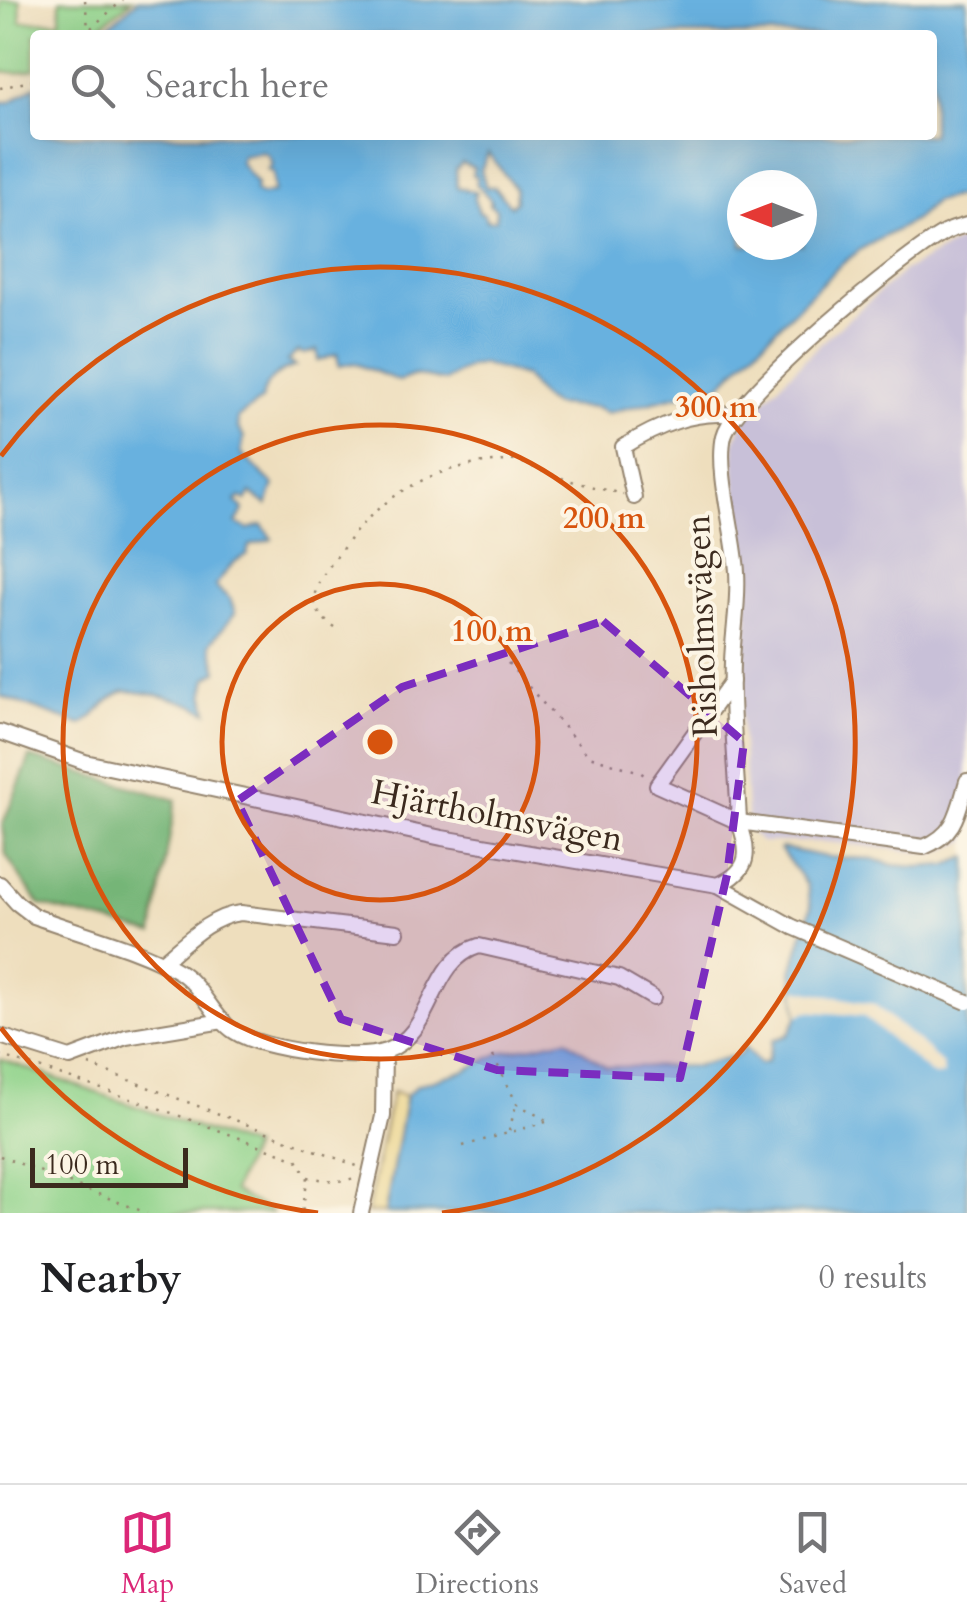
<!DOCTYPE html>
<html lang="en">
<head>
<meta charset="utf-8">
<style>
	:root { --surface:#fff; --page:#f2f2f2; --text:#202124; --muted:#757577; --line:#e0e0e0; --accent:#db2777 }
	body { margin:0; font-family:Cardo,serif; background:var(--page); color:var(--text) }
	.compass { position:absolute; left:727px; top:170px; width:90px; height:90px; border-radius:50%; background:var(--surface); box-shadow:0 10px 40px #0002; rotate:270deg }
	.scale { position:absolute; left:30px; bottom:25px; width:158px; box-sizing:border-box; padding-left:10px; border:5px solid #3b2a1e; border-top:0; font-size:28px; line-height:35px; white-space:nowrap; color:#3b2a1e; -webkit-text-stroke:8px #fcf5e5; paint-order:stroke }
	.list { margin:0; padding:0; list-style:none }
	h2 { display:flex; justify-content:space-between; align-items:center; height:130px; margin:0; padding:0 40px; font-size:42px }
	h2 small { font-size:32px; font-weight:400; color:var(--muted) }
	.icon { flex:none; width:55px; height:55px; fill:none; stroke:currentColor; stroke-width:2; stroke-linecap:round; stroke-linejoin:round }
	.map { position:relative; flex:none; width:967px; height:1213px; overflow:hidden }
	.search { position:absolute; background:var(--surface); box-shadow:0 10px 40px #0002; left:30px; right:30px; top:30px; height:110px; display:flex; align-items:center; gap:25px; box-sizing:border-box; padding:0 35px; border-radius:10px; color:var(--muted); font-size:38px }
	.sheet { height:270px; background:var(--surface) }
	nav { display:flex; justify-content:space-around; align-items:center; box-sizing:border-box; height:140px; border-top:2px solid var(--line); background:var(--surface); font-size:28px; color:var(--muted) }
	nav a { display:grid; justify-items:center; gap:5px }
	nav .on { color:var(--accent) }
	.map>svg:first-child { display:block }
</style>
</head>
<body>
<div class="map">
<svg width="967" height="1213" viewBox="0 0 967 1213">
	<rect width="100%" height="100%" fill="#fcf5e5"/>
	<filter id="ink" filterUnits="userSpaceOnUse"><feTurbulence type="fractalNoise" baseFrequency=".01" numOctaves="2"/><feDisplacementMap in="SourceGraphic" scale="20" xChannelSelector="R" yChannelSelector="G"/><feConvolveMatrix kernelMatrix="1 2 1 2 8 2 1 2 1" color-interpolation-filters="sRGB"/></filter>
	<filter id="wash" filterUnits="userSpaceOnUse"><feTurbulence type="fractalNoise" baseFrequency=".0048" numOctaves="4" result="noise"/><feDisplacementMap in="SourceGraphic" scale="40" xChannelSelector="R" yChannelSelector="G"/><feGaussianBlur stdDeviation="2.25" result="paint"/><feColorMatrix in="noise" values="0 0 0 0 0 0 0 0 0 0 0 0 0 0 0 0 0 1.4 0 .05"/><feComposite in="paint" operator="in"/></filter>
	<g filter="url(#wash)">
		<rect width="100%" height="100%" fill="#eedebd"/>
		<path fill="#c8c0d8" d="M967 237V841L935 854 826 842H761L748 830 739 676 748 617 737 519 734 444 743 421 826 338 904 271Z"/>
		<g fill="#90d38b" stroke="#667e54" stroke-width="2.5">
			<path d="M0 0H20L21 22 60 21V0H132L89 35H35V69L17 73 0 71Z"/>
			<path d="M0 1059 252 1147 233 1191 273 1213H0Z"/>
		</g>
		<path fill="#74b577" stroke="#58704a" stroke-width="2.5" d="M30 757 176 800 153 934 40 905 22 880 6 855 2 826Z"/>
		<path fill="#eeda9e" stroke="#94825e" stroke-width="2.5" d="M392 1092 406 1096 385 1213H367Z"/>
		<g fill="#67b1df" stroke="#516e7e" stroke-width="2.5" fill-rule="evenodd">
			<path d="M138 0H967V194L934 202 915 220 861 249 837 268 720 385 607 413 595 408 554 405 542 398 524 376 482 364 468 367 445 381 415 375 399 381 354 363 339 366 337 354 318 361 317 350 304 354 298 351 287 361 295 366C277 373 265 379 262 400L237 418 238 428 244 437 241 453 274 485 267 505 251 493 246 501 241 497 236 501 243 510 236 523 248 529 262 525 272 539 249 546 247 554 233 563 215 586 230 599 235 613 210 644 218 671 207 678 204 692 208 712C182 699 153 693 125 691 105 698 99 715 81 725L0 696V102H10L35 86V135H932V35H98ZM262 152 268 155 272 164 267 170 273 172 274 192 261 195 255 191 257 184 240 162 242 156ZM488 153 515 188 516 201 511 206 494 187H486L481 170ZM462 163 474 168 472 174 477 177 476 183 491 200 490 205 496 209V220L487 221 484 214 479 212 474 198 477 193 457 187 456 169ZM742 185H802V245H742Z"/>
			<path d="M782 848 826 857 873 859 893 865 918 867 947 865 967 857V1213H385L406 1096 417 1085 466 1070 500 1053 566 1039 607 1067 695 1066 740 1055 744 1047 760 1064 767 1062 773 1040 788 1035 798 1016 792 971 811 907 807 885 780 849Z"/>
		</g>
		<path fill="#eedebd" d="M796 989 874 1004 928 1050 942 1064 944 1075 934 1076 863 1016 807 1011 798 1016Z"/>
	</g>
	<g filter="url(#ink)">
		<g fill="none" stroke-linecap="round" stroke-linejoin="round">
			<g stroke="#94846e" stroke-width="18">
				<g id="minor">
					<path d="M634 497 623 447C657 426 693 410 734 415"/>
					<path d="M732 681 657 785 739 822 924 847C956 834 958 812 967 781"/>
					<path d="M0 732 85 762 442 838 718 885 793 927"/>
					<path d="M0 884 17 903 34 916C76 932 142 949 178 971 203 986 212 1017 235 1032 262 1050 356 1062 386 1051 436 1033 428 961 479 946L619 978 653 998"/>
					<path d="M718 885C751 871 750 852 739 822 737 769 730 715 732 662 733 632 739 603 737 572 735 535 716 470 724 436 734 396 905 254 946 232 952 229 960 227 967 225"/>
					<path d="M162 962C185 943 210 916 241 913L397 932"/>
					<path d="M0 1036 70 1058 126 1037 223 1021"/>
					<path d="M361 1213 383 1116 384 1052"/>
				</g>
			</g>
			<g stroke="#94846e" stroke-width="2.5" stroke-dasharray="2.5 8" stroke-linecap="butt">
				<path d="M85 0 88 27"/>
				<path d="M83 35 123 0"/>
				<path d="M0 88 35 80"/>
				<path d="M335 628C302 605 314 586 335 559 362 521 382 500 425 479 451 467 478 463 506 461 520 459 529 466 542 471 568 481 596 488 623 494"/>
				<path d="M508 663 589 756 640 772 648 778"/>
				<path d="M0 1055 158 1108 297 1159 308 1177 302 1213"/>
				<path d="M493 1056 517 1104 548 1121"/>
				<path d="M89 1065 357 1166"/>
				<path d="M509 1131 516 1105"/>
				<path d="M463 1146 546 1122"/>
				<path d="M0 1156 147 1213"/>
				<path d="M308 1177C325 1180 342 1184 359 1176"/>
			</g>
			<use href="#minor" stroke="#fff" stroke-width="14"/>
			<g stroke="#94846e" stroke-width="18" stroke-linecap="butt">
				<path id="minor-bridge" d="M793 927 967 1002"/>
			</g>
			<use href="#minor-bridge" stroke="#fff" stroke-width="14"/>
		</g>
	</g>
	<path fill="#7b2cbf" fill-opacity="0.2" stroke="#7b2cbf" stroke-width="8" stroke-dasharray="20 12" stroke-linejoin="round" d="M603 621 744 742 727 875 680 1078 497 1070 341 1019 237 801 402 687Z"/>
	<g fill="none" stroke="#d7540e" stroke-width="5">
		<circle cx="380" cy="742" r="158"/>
		<circle cx="380" cy="742" r="317"/>
		<path d="M318 1213A475 475 0 0 1 1 1028M1 456A475 475 0 1 1 442 1213"/>
	</g>
	<g text-anchor="middle" dominant-baseline="central" stroke-width="8" stroke-linejoin="round" paint-order="stroke">
		<g font-size="35" fill="#3b2a1e" stroke="#fcf5e5">
			<text transform="translate(702 626) rotate(-92)">Risholmsvägen</text>
			<text transform="translate(497 816) rotate(11)">Hjärtholmsvägen</text>
		</g>
	</g>
	<circle cx="380" cy="742" r="15" fill="#d7540e" stroke="#fcf5e5" stroke-width="5"/>
	<g font-size="30" text-anchor="middle" font-weight="bold" fill="#d7540e" stroke="#fcf5e5" stroke-width="8" stroke-linejoin="round" paint-order="stroke">
		<text x="716" y="417">300 m</text>
		<text x="604" y="528">200 m</text>
		<text x="492" y="641">100 m</text>
	</g>
</svg>
<svg class="compass" viewBox="-18 -18 36 36"><path d="M0-13l5 13h-10z" fill="#e53935"/><path d="M0 13l5-13h-10z" fill="#757577"/></svg>
<div class="scale">100 m</div>
<div class="search"><svg class="icon" aria-label="search" viewBox="0 0 24 24"><circle cx="10" cy="10" r="6"/><path d="M15 15l6 6"/></svg>Search here</div>
</div>
<section class="sheet">
<h2>Nearby<small>0 results</small></h2>
<ul class="list">
</ul>
</section>
<nav>
<a class="on"><svg class="icon" aria-label="map" viewBox="0 0 24 24"><path d="M3 6l6-2 6 2 6-2v14l-6 2-6-2-6 2zM9 4v14M15 6v14"/></svg>Map</a>
<a><svg class="icon" aria-label="directions" viewBox="0 0 24 24"><path d="M12 3l9 9-9 9-9-9zM9 14v-3h6M13 9l2 2-2 2"/></svg>Directions</a>
<a><svg class="icon" aria-label="saved" viewBox="0 0 24 24"><path d="M7 4h10v16l-5-4-5 4z"/></svg>Saved</a>
</nav>
</body>
</html>
